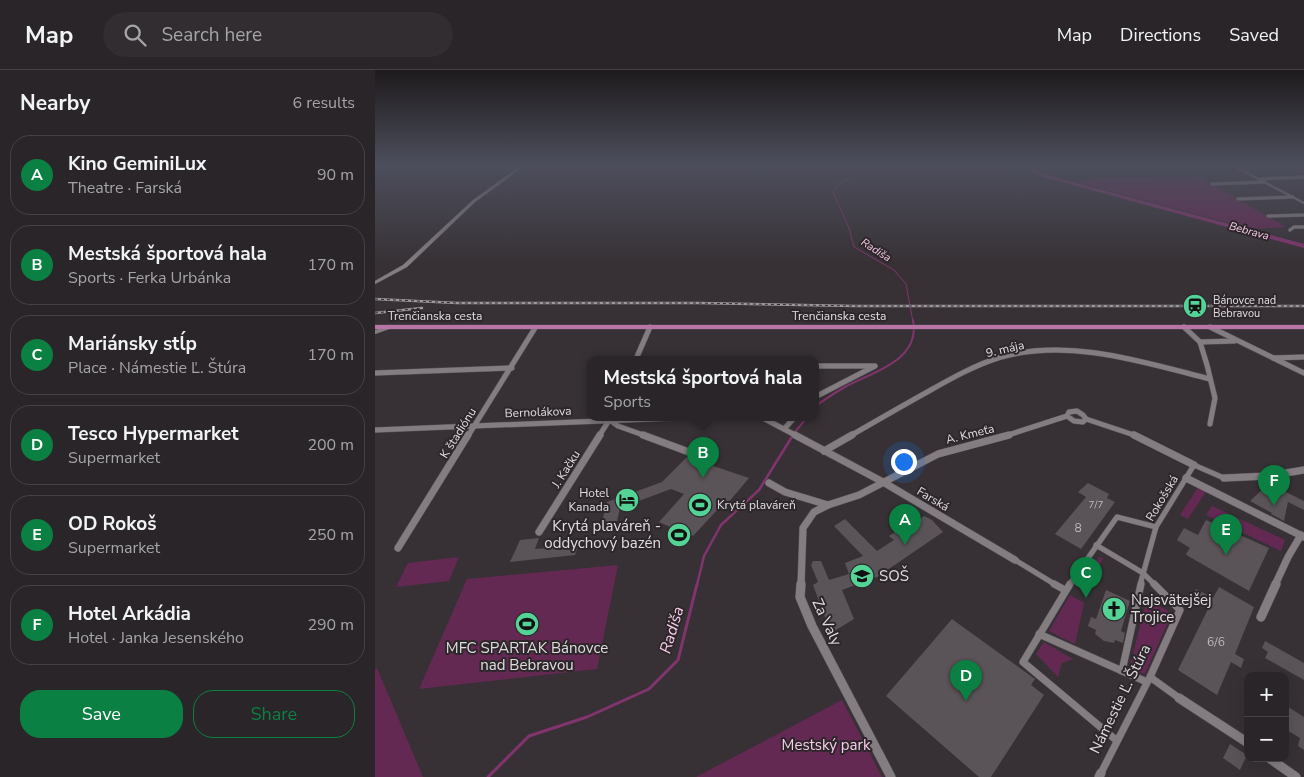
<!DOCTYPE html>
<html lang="en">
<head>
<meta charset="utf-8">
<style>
	:root { --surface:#292528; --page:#312d30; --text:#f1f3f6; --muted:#a5a5a8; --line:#454245; --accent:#0b8043 }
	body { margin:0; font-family:"Nunito Sans",sans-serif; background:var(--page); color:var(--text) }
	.controls { position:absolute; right:15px; bottom:15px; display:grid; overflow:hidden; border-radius:10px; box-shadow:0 5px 20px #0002 }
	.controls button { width:45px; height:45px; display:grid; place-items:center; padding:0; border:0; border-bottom:1px solid var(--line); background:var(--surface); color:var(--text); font:25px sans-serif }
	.you { position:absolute; left:528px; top:391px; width:18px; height:18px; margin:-12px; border:4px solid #fff; border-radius:50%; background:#1a73e8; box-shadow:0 0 0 8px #1a73e833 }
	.badge { display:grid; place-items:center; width:32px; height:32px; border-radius:50%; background:var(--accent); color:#fff; font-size:16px; font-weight:700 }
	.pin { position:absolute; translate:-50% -41px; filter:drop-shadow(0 1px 2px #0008) }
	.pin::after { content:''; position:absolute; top:26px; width:18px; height:15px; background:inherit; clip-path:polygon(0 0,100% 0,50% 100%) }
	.popup { position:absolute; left:212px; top:286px; width:232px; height:65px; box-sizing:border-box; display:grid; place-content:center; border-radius:10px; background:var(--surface); filter:drop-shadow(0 1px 4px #0005); font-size:16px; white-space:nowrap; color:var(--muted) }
	.popup b { font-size:19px; color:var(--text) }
	.popup::after { content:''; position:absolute; left:50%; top:100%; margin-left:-10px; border:10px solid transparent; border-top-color:var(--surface) }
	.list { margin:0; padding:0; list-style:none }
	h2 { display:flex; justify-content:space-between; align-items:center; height:65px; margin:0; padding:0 20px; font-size:21px }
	h2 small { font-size:16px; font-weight:400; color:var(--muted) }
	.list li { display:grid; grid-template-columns:32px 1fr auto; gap:15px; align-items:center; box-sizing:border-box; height:80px; margin:0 10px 10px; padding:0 10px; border:1px solid var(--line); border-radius:20px }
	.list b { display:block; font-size:19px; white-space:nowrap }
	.list p { margin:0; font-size:16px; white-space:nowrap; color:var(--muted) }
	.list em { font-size:16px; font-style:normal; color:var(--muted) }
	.actions { display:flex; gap:10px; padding:15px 20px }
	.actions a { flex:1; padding:11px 0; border:1px solid var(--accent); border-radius:20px; text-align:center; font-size:18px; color:var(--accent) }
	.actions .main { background:var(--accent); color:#fff }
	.icon { flex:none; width:28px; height:28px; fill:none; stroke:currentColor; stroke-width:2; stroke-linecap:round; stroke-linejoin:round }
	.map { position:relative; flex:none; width:929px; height:707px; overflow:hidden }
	header { display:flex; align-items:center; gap:30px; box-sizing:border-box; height:70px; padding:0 25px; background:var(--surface); border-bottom:1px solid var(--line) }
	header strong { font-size:24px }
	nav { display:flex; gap:28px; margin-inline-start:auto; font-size:18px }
	.search { width:350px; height:45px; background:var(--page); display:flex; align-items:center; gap:12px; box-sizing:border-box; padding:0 18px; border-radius:28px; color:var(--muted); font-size:19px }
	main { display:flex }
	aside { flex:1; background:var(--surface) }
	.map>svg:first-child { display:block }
</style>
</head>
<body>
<header>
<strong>Map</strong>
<div class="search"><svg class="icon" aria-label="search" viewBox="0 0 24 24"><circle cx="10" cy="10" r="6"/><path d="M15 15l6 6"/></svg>Search here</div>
<nav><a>Map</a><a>Directions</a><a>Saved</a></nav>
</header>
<main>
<aside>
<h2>Nearby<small>6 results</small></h2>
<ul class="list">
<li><span class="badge">A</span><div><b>Kino GeminiLux</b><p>Theatre · Farská</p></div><em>90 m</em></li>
<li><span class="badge">B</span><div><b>Mestská športová hala</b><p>Sports · Ferka Urbánka</p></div><em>170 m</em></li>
<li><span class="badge">C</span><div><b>Mariánsky stĺp</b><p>Place · Námestie Ľ. Štúra</p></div><em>170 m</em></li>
<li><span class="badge">D</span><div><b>Tesco Hypermarket</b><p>Supermarket</p></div><em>200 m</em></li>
<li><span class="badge">E</span><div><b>OD Rokoš</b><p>Supermarket</p></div><em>250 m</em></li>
<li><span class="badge">F</span><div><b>Hotel Arkádia</b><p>Hotel · Janka Jesenského</p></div><em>290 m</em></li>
</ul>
<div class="actions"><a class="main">Save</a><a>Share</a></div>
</aside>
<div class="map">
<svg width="929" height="707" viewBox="0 0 929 707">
	<rect width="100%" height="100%" fill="#373135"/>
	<g fill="#632953">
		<path d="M823 106 911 157 877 159 701 112 724 108Z"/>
		<path d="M824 416 832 420 813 449 805 445Z"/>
		<path d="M837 436 910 470 906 481 831 445Z"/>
		<path d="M84 487 74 511 21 517 33 493Z"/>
		<path d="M724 487 728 488 715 519 701 515Z"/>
		<path d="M243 495 222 599 44 619 92 509Z"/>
		<path d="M695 525 709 533 700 574 674 561Z"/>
		<path d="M772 529 797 543 770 604 754 599Z"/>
		<path d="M669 572 698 589 687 593 683 607 661 584Z"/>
		<path d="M2 598 48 707H0V600Z"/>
		<path d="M467 630 507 707H321Z"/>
	</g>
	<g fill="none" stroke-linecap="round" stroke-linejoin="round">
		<path stroke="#81346d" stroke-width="1" d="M502 95 466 112 458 122 474 158 479 177 519 200 531 214 538 252"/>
		<g stroke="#81346d" stroke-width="2">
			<path d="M440 336C450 330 459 323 470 317 497 302 546 291 538 250"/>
			<path d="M417 366 432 347"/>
		</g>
		<path stroke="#81346d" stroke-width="2.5" d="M322 515 329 486 346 455 384 420 418 365"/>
		<path stroke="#81346d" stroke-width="3" d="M113 707 154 666 212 647 274 619 303 590 322 514"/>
		<path fill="#81346d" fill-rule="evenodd" d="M644 95H651L672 105 929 174V178L668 107Z"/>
	</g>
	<g fill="#5a5357">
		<path d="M312 387 374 408 348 439 344 438 318 466 314 464 307 472 294 466 300 459 284 452 309 424 296 419 245 438 242 451 227 452 232 432 287 412Z"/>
		<path d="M713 413 734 424 732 428 740 432 706 479 680 464 711 427 703 422Z"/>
		<path d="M890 417 903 418 929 431V440L913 432 909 451 896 444 897 443 875 431Z"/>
		<path d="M549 446 557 450 568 462 502 507 467 520 479 549 456 563 438 515 443 512 436 495 438 491H446L454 510 474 504 470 493 488 486 459 456 470 449 502 481 519 470 514 466 538 450 541 452Z"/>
		<path d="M831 450 894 478 874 521 813 486 811 484 815 478 802 470 809 458 823 465Z"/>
		<path d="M164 468 160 479 203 476 200 485 135 492 145 470Z"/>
		<path d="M844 517 879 537 860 584 869 589 866 598 856 592 842 625 803 600 835 535 818 525 821 519 838 528Z"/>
		<path d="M731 520 755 531 746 561 750 563 748 573 740 570 739 573 729 571 720 564 721 560 713 556 716 547 721 549Z"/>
		<path d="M577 549 660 609 656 615 669 625 616 707H604L511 626Z"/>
		<path d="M890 571 929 593V610L890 588 893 582 887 578Z"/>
		<path d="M910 635 929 647V680L923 676 925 668 910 659Z"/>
		<path d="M855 674 872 685 865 700 848 688Z"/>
	</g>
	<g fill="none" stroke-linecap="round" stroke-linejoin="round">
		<g stroke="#545053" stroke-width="6">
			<g id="pedestrian-far1">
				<path d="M721 475 768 503 780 515"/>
				<path d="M640 490 681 515"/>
				<path d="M694 515 742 447 781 457"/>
				<path d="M765 515 781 457 819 395 849 408"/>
			</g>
		</g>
		<g stroke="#545053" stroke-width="8">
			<g id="pedestrian">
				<path d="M679 514 690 520"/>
				<path d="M695 514 648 592 741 670"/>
				<path d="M664 564 772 612"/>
				<path d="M747 601 766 514"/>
				<path d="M775 607 804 628"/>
				<path d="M726 703 775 607 805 540 779 514"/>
			</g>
		</g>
		<g stroke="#545053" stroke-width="4">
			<g id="minor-far3">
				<path d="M886 109 929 107"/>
				<path d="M837 114 890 112"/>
				<path d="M863 129 918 127"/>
				<path d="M893 146 929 145"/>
				<path d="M915 160 919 157H929"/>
			</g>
		</g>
		<g stroke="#545053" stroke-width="6">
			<g id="minor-far2">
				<path d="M809 257 825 272 832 295 840 328 835 354"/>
				<path d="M835 257 929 303"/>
				<path d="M825 272 859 271"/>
				<path d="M898 288 929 287"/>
				<path d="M261 289 275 257"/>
				<path d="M440 296H498"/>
				<path d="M0 303 137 298"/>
				<path d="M440 327 500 296"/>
				<path d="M702 341 708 345 711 349 708 352 699 351 692 346 694 342Z"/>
				<path d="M386 347 422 366"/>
				<path d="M711 349 762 366"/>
				<path d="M235 350 243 356 271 366"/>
				<path d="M409 359 420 347"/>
				<path d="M0 360 326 347"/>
				<path d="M93 366 160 258"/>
				<path d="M224 366 235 349"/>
				<path d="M475 366C501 351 527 336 554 321 577 308 600 295 626 287 695 268 768 292 835 309"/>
				<path d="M630 366 692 346"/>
			</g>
		</g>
		<g stroke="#545053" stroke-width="8">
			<g id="minor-far1">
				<path d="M268 365 322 385"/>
				<path d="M420 365 508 412 640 490"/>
				<path d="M759 365 819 395"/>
				<path d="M449 381 477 365"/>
				<path d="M811 408 929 467"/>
				<path d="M849 408 893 406 929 400"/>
				<path d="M394 413 410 422 453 435"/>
				<path d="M164 462 225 365"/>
				<path d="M23 478 93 365"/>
				<path d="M426 515 428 458 439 442 453 435 484 425 563 384 634 365"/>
				<path d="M900 515 913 487 926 465"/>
			</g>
		</g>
		<g stroke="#545053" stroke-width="10">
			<g id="minor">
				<path d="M426 514 425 527 437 556 516 707"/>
				<path d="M886 547 901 514"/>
				<path d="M804 628 873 673"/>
				<path d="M894 688 921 707"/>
				<path d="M724 707 726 703"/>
			</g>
		</g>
		<g stroke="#545053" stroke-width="1">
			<g id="tertiary">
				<path d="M147 95H151L100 132 32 197 0 214V211L28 195 98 130Z"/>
				<path d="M855 95H859L929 132V134Z"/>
				<path d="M15 255 18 257 17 258 0 264V260Z"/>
			</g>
		</g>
		<g stroke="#545053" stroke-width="1">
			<rect id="primary" x="0" y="255" width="929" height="4"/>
		</g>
		<use href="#pedestrian-far1" stroke="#837c80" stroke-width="5"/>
		<use href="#pedestrian" stroke="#837c80" stroke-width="7"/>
		<use href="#minor-far3" stroke="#837c80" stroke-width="3"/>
		<use href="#minor-far2" stroke="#837c80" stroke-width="5"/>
		<use href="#minor-far1" stroke="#837c80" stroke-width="7"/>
		<use href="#minor" stroke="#837c80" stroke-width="9"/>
		<use href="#tertiary" fill="#837c80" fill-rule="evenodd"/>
		<use href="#primary" fill="#b874a4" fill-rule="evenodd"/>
		<g stroke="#9c989b" stroke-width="2.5">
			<g id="rail">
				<path d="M0 229 82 233H324L480 236H929"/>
				<path d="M0 243 47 238"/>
			</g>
		</g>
		<use href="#rail" stroke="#2d272b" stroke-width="1" stroke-dasharray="3" stroke-linecap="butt"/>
	</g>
	<linearGradient id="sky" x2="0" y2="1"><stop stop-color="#1e1b1d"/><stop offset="0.49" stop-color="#4d4e5c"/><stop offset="1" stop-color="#4d4e5c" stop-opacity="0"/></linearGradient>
	<rect width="929" height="194" fill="url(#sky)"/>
	<defs>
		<g id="station-disc" transform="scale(1.25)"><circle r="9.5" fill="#54d396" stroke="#2d272b"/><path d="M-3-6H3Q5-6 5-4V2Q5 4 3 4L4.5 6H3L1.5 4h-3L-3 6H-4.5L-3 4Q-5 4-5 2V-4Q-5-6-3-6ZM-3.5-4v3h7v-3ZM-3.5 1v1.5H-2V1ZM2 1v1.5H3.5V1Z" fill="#111"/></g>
		<g id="hotel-disc" transform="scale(1.25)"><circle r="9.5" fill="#54d396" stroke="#2d272b"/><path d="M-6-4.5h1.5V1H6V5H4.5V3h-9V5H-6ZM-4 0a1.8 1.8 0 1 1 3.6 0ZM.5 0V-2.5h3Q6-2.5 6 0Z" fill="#111"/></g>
		<g id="stadium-disc" transform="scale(1.25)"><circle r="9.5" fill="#54d396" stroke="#2d272b"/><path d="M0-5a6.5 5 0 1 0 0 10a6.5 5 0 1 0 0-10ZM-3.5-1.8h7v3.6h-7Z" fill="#111"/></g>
		<g id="school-disc" transform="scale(1.25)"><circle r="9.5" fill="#54d396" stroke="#2d272b"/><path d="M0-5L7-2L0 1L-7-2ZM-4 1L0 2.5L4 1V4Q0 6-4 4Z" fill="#111"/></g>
		<g id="church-disc" transform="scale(1.25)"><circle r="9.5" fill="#54d396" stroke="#2d272b"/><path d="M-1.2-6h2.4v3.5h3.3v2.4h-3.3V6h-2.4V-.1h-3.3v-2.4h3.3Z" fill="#111"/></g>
	</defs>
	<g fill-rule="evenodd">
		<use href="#station-disc" x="820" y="236"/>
		<use href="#hotel-disc" x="252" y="430"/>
		<use href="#stadium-disc" x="325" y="435"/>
		<use href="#stadium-disc" x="304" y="465"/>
		<use href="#school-disc" x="487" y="506"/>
		<use href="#church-disc" x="739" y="539"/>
		<use href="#stadium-disc" x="152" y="554"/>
	</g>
	<g text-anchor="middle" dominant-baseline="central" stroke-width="4" stroke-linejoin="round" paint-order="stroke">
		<g font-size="10" fill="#bebabd">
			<text x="721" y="435">7/7</text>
		</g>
		<g font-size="11" font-style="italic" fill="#f8cce9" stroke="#2d272b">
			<text transform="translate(874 161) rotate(15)">Bebrava</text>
			<text transform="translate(501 180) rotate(33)">Radiša</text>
		</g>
		<g font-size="11" fill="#e0dddf" stroke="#2d272b" text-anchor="start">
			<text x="838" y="230">Bánovce nad<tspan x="838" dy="13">Bebravou</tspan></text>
		</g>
		<g font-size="12" fill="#e0dddf" stroke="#2d272b">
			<text x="60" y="246">Trenčianska cesta</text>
			<text x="464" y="246">Trenčianska cesta</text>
			<text transform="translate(630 279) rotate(-13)">9. mája</text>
			<text transform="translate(163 342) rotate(-2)">Bernolákova</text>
			<text transform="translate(83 363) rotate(-58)">K štadiónu</text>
			<text transform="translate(595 364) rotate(-14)">A. Kmeťa</text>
			<text transform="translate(191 399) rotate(-58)">J. Kačku</text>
			<text transform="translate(787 428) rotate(-59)">Rokošská</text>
			<text transform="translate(558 429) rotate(31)">Farská</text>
		</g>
		<g font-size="12" fill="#e0dddf" stroke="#2d272b" text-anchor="end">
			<text x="234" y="423">Hotel<tspan x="234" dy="14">Kanada</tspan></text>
			<text x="342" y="435" text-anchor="start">Krytá plaváreň</text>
		</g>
		<g font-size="12" fill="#bebabd">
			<text x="703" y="458">8</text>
			<text x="841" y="572">6/6</text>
		</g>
		<g font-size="15" fill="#e0dddf" stroke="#2d272b" text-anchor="start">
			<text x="286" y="456" text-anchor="end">Krytá plaváreň -<tspan x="286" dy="17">oddychový bazén</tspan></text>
			<text x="504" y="506">SOŠ</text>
			<text x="756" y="530">Najsvätejšej<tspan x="756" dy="17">Trojice</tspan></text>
			<text x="152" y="578" text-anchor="middle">MFC SPARTAK Bánovce<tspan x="152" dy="17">nad Bebravou</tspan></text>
		</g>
		<g font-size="15" fill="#e0dddf" stroke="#2d272b">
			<text transform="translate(452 552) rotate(65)">Za Valy</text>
			<text transform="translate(745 629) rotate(-64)">Námestie Ľ. Štúra</text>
		</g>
		<g font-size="15" fill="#f8cbe9" stroke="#2d272b">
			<text x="451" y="675">Mestský park</text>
		</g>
		<g font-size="16" font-style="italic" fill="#f8cce9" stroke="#2d272b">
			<text transform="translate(297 560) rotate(-73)">Radiša</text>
		</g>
	</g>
</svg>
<div class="controls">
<button>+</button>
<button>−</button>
</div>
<div class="you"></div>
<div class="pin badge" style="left:530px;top:475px">A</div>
<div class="pin badge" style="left:328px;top:408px">B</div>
<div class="popup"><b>Mestská športová hala</b>Sports</div>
<div class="pin badge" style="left:711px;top:528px">C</div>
<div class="pin badge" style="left:591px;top:631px">D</div>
<div class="pin badge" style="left:851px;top:485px">E</div>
<div class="pin badge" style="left:899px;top:436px">F</div>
</div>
</main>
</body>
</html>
